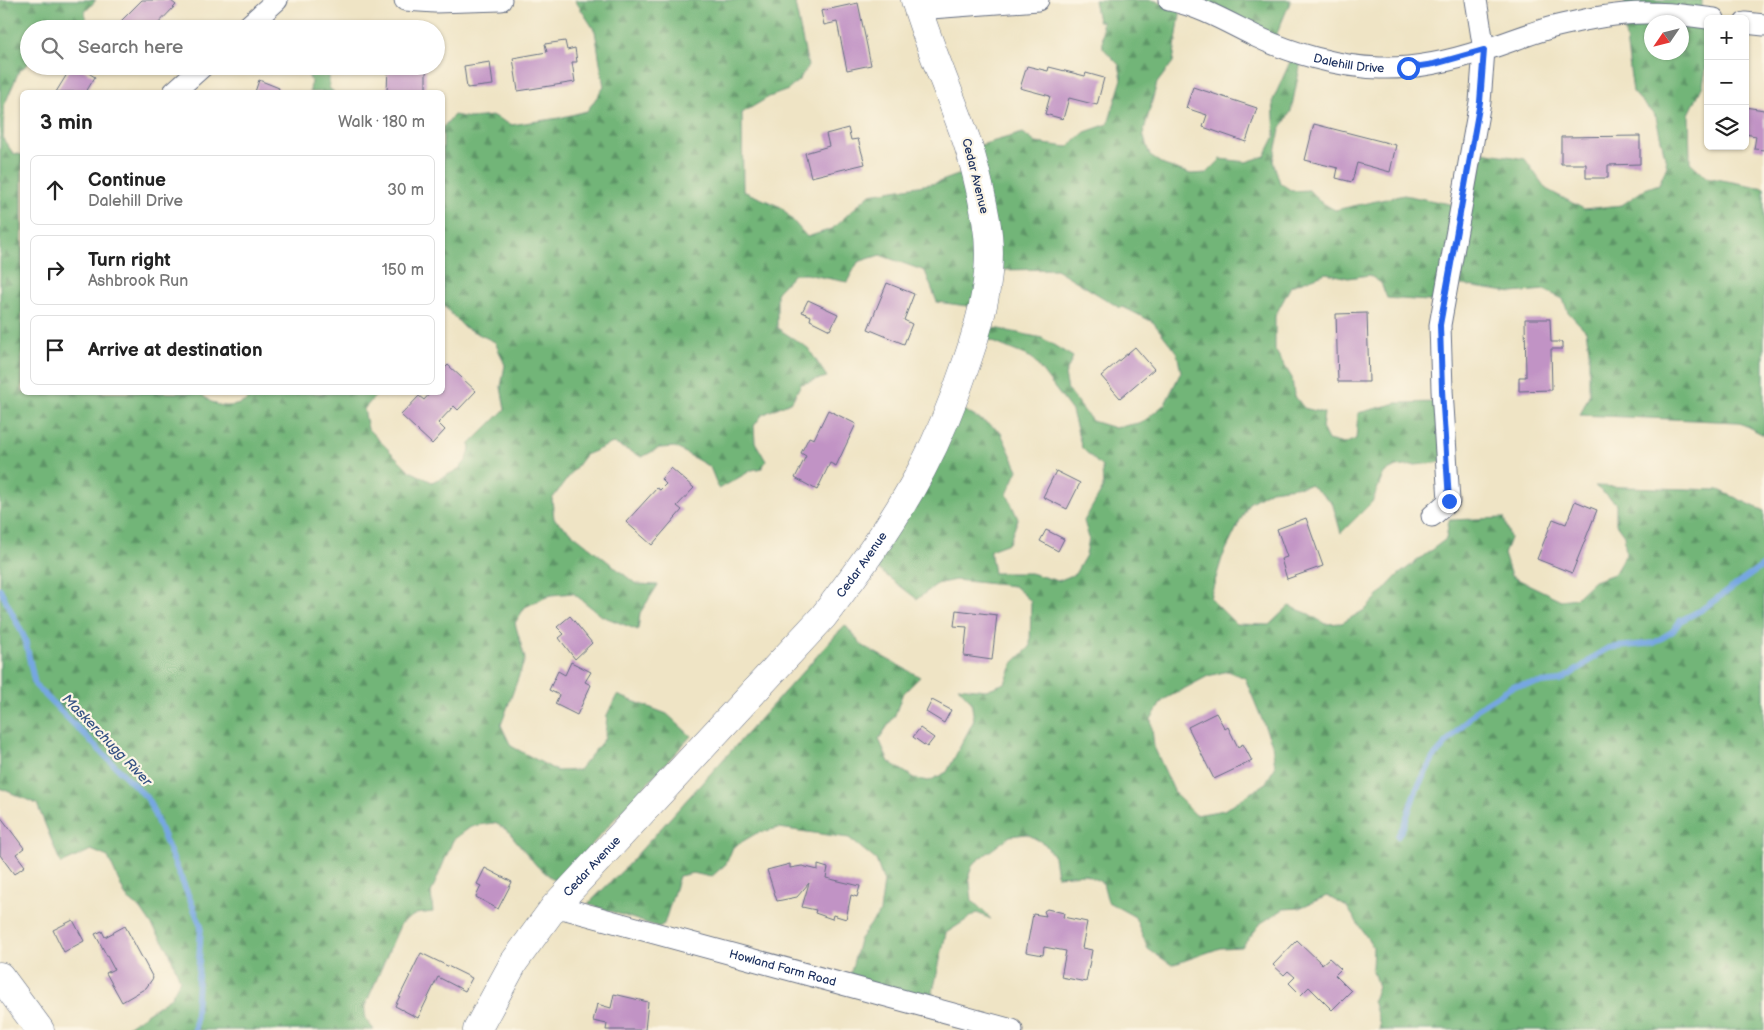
<!DOCTYPE html>
<html lang="en">
<head>
<meta charset="utf-8">
<style>
	:root { --surface:#fff; --page:#f6f6f6; --text:#222; --muted:#767676; --line:#e0e0e0 }
	body { margin:0; font-family:"Balsamiq Sans",sans-serif; background:var(--page); color:var(--text) }
	.controls { position:absolute; right:15px; top:15px; display:grid; overflow:hidden; border-radius:8px; box-shadow:0 1px 4px #0004 }
	.controls button { width:45px; height:45px; display:grid; place-items:center; padding:0; border:0; border-bottom:1px solid var(--line); background:var(--surface); color:var(--text); font:25px sans-serif }
	.compass { position:absolute; left:1644px; top:15px; width:45px; height:45px; border-radius:50%; background:var(--surface); box-shadow:0 1px 4px #0004; rotate:235deg }
	.stop { position:absolute; width:15px; height:15px; margin:-11px; border:4px solid #2563eb; border-radius:50%; background:#fff }
	.stop.end { background:#2563eb; border-color:#fff; box-shadow:0 1px 5px #0008 }
	.list { margin:0; padding:0; list-style:none }
	h2 { display:flex; justify-content:space-between; align-items:center; height:65px; margin:0; padding:0 20px; font-size:21px }
	h2 small { font-size:16px; font-weight:400; color:var(--muted) }
	.list li { display:grid; grid-template-columns:32px 1fr auto; gap:15px; align-items:center; box-sizing:border-box; height:70px; margin:0 10px 10px; padding:0 10px; border:1px solid var(--line); border-radius:8px }
	.list b { display:block; font-size:19px; white-space:nowrap }
	.list p { margin:0; font-size:16px; white-space:nowrap; color:var(--muted) }
	.list em { font-size:16px; font-style:normal; color:var(--muted) }
	.icon { flex:none; width:28px; height:28px; fill:none; stroke:currentColor; stroke-width:2; stroke-linecap:round; stroke-linejoin:round }
	.map { position:relative; flex:none; width:1764px; height:1030px; overflow:hidden }
	.search { position:absolute; background:var(--surface); box-shadow:0 1px 4px #0004; left:20px; top:20px; width:425px; height:55px; display:flex; align-items:center; gap:12px; box-sizing:border-box; padding:0 18px; border-radius:28px; color:var(--muted); font-size:19px }
	.panel { position:absolute; background:var(--surface); box-shadow:0 1px 4px #0004; left:20px; top:90px; width:425px; height:305px; border-radius:8px }
	.map>svg:first-child { display:block }
</style>
</head>
<body>
<div class="map">
<svg width="1764" height="1030" viewBox="0 0 1764 1030">
	<defs>
		<pattern id="forest-firs" width="22" height="20" patternUnits="userSpaceOnUse" patternTransform="scale(1.25)"><rect width="22" height="20" fill="#72b578"/><path d="M5 1l3.5 6h-7zM16 11l3.5 6h-7z" fill="#5d9466"/></pattern>
	</defs>
	<rect width="100%" height="100%" fill="#fcf5e5"/>
	<filter id="ink" filterUnits="userSpaceOnUse"><feTurbulence type="fractalNoise" baseFrequency=".02" numOctaves="2"/><feDisplacementMap in="SourceGraphic" scale="10" xChannelSelector="R" yChannelSelector="G"/><feConvolveMatrix kernelMatrix="1 2 1 2 8 2 1 2 1" color-interpolation-filters="sRGB"/></filter>
	<filter id="wash" filterUnits="userSpaceOnUse"><feTurbulence type="fractalNoise" baseFrequency=".0096" numOctaves="4" result="noise"/><feDisplacementMap in="SourceGraphic" scale="20" xChannelSelector="R" yChannelSelector="G"/><feGaussianBlur stdDeviation="1.12" result="paint"/><feColorMatrix in="noise" values="0 0 0 0 0 0 0 0 0 0 0 0 0 0 0 0 0 1.4 0 .05"/><feComposite in="paint" operator="in"/></filter>
	<g filter="url(#wash)">
		<rect width="100%" height="100%" fill="#efe4c5"/>
		<g fill="url(#forest-firs)" stroke="#46726b" fill-rule="evenodd">
			<path d="M0 0H96L85 12 87 29 70 27 29 29V63L19 71 4 106 3 139 13 153 22 155V392L201 393C211 406 228 410 244 402 248 400 252 395 256 393H378L364 409 368 429 410 471 432 482C452 472 470 469 470 444L505 409 501 387 505 365 495 342 464 327 443 305V127L454 115 470 118 494 116 511 125 559 118 587 111 604 87 595 31 575 0H797L795 4 808 66 799 80 788 90 769 97 742 113 743 191 781 207 807 237 832 229 870 194 936 183 980 167 977 146 1023 133 1036 143 1068 147 1085 132 1108 124 1122 79 1119 65 1103 48 1102 21H1098L1094 0H1151L1181 7 1173 62 1157 83 1143 134 1150 156 1164 165 1191 174 1207 173 1221 159 1246 162 1265 156 1275 136 1273 100 1293 55 1302 57 1291 111 1280 130 1273 161 1280 183 1292 191 1309 190 1319 201 1335 210 1404 195 1460 206 1477 151 1525 159 1546 189 1584 209 1622 205 1645 189 1659 184 1667 166 1656 117 1633 92 1623 17 1625 9V0H1702V15L1708 19V57L1703 85 1689 114 1690 162 1706 177 1764 188V435L1738 422 1580 415 1589 395V349L1586 331 1568 312 1563 299 1544 290 1512 293 1449 283 1442 302 1387 298 1381 283 1369 275 1348 278 1326 273 1291 286 1275 316V350L1292 378 1294 395 1304 408 1324 413 1322 428 1328 440 1344 444 1356 439 1358 413 1397 403 1438 402 1444 462 1396 467 1384 473 1372 502 1341 533 1332 502 1310 485 1271 490 1249 503 1222 558 1210 598 1236 624 1269 625 1289 606 1309 614 1325 624 1342 623 1366 609 1398 575 1446 539 1449 520 1504 518 1510 538 1504 554 1511 576 1561 600 1576 598 1594 581 1614 574 1626 554 1624 535 1616 524V503L1595 486 1719 490 1764 511V1030H1379L1380 1025 1373 1000 1378 987 1372 968 1373 947 1347 907 1327 896 1299 908 1284 909 1261 923 1242 947 1220 948 1172 965 1148 949 1135 917 1108 902 1103 883 1084 874 1057 876 1054 857 1045 844 1027 834 1010 836 973 864 969 875 972 900 991 919 977 913 946 933 931 1001 849 980 859 940 880 912 884 882 876 860 849 838 779 828 757 833 733 847 726 864 711 877 693 873 679 876 664 924 659 927 588 904 624 869 845 625 863 646 920 677 902 695 895 715 879 739 889 762 916 779 929 781 947 772 974 720 971 701 958 687 986 690 1005 683 1013 663 1030 647 1031 601 1014 586 955 580 937 584 917 599 870 563 957 410 965 411 1000 431 1018 470 1007 494 1018 519 1009 543 990 550 994 573H1030L1058 581 1075 574 1086 555 1089 538 1084 521 1103 488 1102 467 1082 448 1072 411 1032 358 986 339 985 330 994 328 1042 338 1073 357 1065 375 1068 390 1092 421 1115 428 1143 422 1165 404 1181 372 1177 353 1153 322 1123 307 1120 308 1056 269 1001 270 990 309 937 302 925 271 880 255 858 262 847 282 806 274H794L777 292V328L808 348 827 377 801 384 792 401 762 415 754 426 755 442 766 461 762 468 752 470 719 489 710 467 675 447 659 448 642 457 613 443 585 455 552 499 554 519 636 584 658 585 640 613 638 630 602 616 573 593 551 595 525 607 515 623 525 659 501 725 511 746 557 771 579 770 605 738 607 715 617 695 667 714 691 736 610 824 558 883 537 866 508 831 497 824 492 823 472 826 453 840 431 893 433 912 416 914 401 923 365 1006V1018L374 1030H123L171 997 180 980 168 949 141 909 126 897 108 857 91 850 61 864 37 804 0 788ZM1652 22H1682V52H1652ZM1228 671 1245 678 1272 744 1275 767 1265 784 1224 810 1196 815 1176 795 1154 747 1151 719 1163 700 1208 676Z"/>
			<path d="M1191 0H1291L1273 43Z"/>
			<path d="M304 66H329V88L334 92H310L311 81Z"/>
		</g>
		<g fill="none" stroke-linecap="round" stroke-linejoin="round">
			<g stroke="#76a7e1" stroke-width="6">
				<path d="M0 589 25 639 35 685 148 799 201 926 195 1030"/>
				<path d="M1398 836 1404 825 1416 790 1433 758 1478 708 1513 686 1560 681 1580 668 1598 654 1608 648 1654 643 1673 631 1680 621 1701 610 1764 565"/>
			</g>
		</g>
		<g id="blocks">
			<g fill="#c193c5">
				<path d="M142 0H170L176 5 153 29H130L121 21Z"/>
				<path d="M858 3 871 65 847 70 837 22 824 25 821 11Z"/>
				<path d="M565 41 567 50 575 48 577 62H572L575 82 518 91 513 58 547 52 545 44Z"/>
				<path d="M490 62 493 85 467 88 464 66Z"/>
				<path d="M72 66H77L95 77 86 92H56Z"/>
				<path d="M388 66 426 67V92H387Z"/>
				<path d="M1027 66 1048 71 1049 67 1085 76 1086 73 1104 78 1097 105 1069 98 1063 119 1045 114 1050 96 1020 88Z"/>
				<path d="M259 80 279 88 277 92H255Z"/>
				<path d="M1193 87 1257 108 1246 142 1203 127 1207 115 1186 108Z"/>
				<path d="M1745 107 1764 110V150L1754 149 1756 136 1745 134Z"/>
				<path d="M1314 124 1396 145 1390 172 1357 163 1352 182 1336 178 1338 168 1305 160Z"/>
				<path d="M848 128 851 140 858 139 865 164 811 177 805 153 829 146 826 134Z"/>
				<path d="M1640 136V164L1608 165V178H1586V164H1561V137Z"/>
				<path d="M887 283 914 294 904 320 912 324 904 344 868 329Z"/>
				<path d="M808 300 838 314 830 330 810 320 811 316 802 312Z"/>
				<path d="M1367 313 1369 382H1338L1336 314Z"/>
				<path d="M1525 319H1550L1551 342H1562V349H1551L1552 390 1519 391V377H1526Z"/>
				<path d="M1135 347 1154 369 1120 398 1101 376Z"/>
				<path d="M448 365 476 391 458 410 454 406 438 423 445 430 432 444 401 415 419 396 424 400 431 392H442V371Z"/>
				<path d="M828 410 856 424 836 466 830 463 817 490 795 478 806 456 801 453 809 437 814 439Z"/>
				<path d="M671 468 694 488 677 506 682 510 652 545 626 522 657 488 660 490 666 484 661 479Z"/>
				<path d="M1056 471 1080 483 1067 509 1043 497Z"/>
				<path d="M1575 501 1597 510 1572 573 1537 559 1553 519 1566 524Z"/>
				<path d="M1306 518 1323 566 1287 579 1281 559 1287 557 1277 529Z"/>
				<path d="M1046 530 1064 539 1058 551 1040 541Z"/>
				<path d="M956 610 997 615 992 660 964 656 967 627 954 626Z"/>
				<path d="M570 616 592 643 575 659 559 638 564 634 557 627Z"/>
				<path d="M571 662 591 672 585 682 591 685 577 715 555 704 559 695 549 690 558 671 565 675Z"/>
				<path d="M932 700 951 710 944 723 926 712Z"/>
				<path d="M1216 713 1225 729 1228 727 1238 747 1243 744 1252 761 1214 779 1188 727Z"/>
				<path d="M920 728 934 738 927 747 913 737Z"/>
				<path d="M0 816 24 848 16 854 25 866 14 874 0 855Z"/>
				<path d="M790 864V868L802 866 818 870V865L828 868 826 878 860 886 857 897 851 895 846 919 833 915 832 919 815 913 816 910 802 907 809 883 797 897 777 901 767 870Z"/>
				<path d="M485 868 512 882 498 909 476 897 481 886 477 884Z"/>
				<path d="M1047 909 1064 913 1063 917 1087 922 1082 948 1092 950 1086 982 1061 977 1066 951 1044 947 1043 955 1026 952 1033 914 1046 916 1044 911Z"/>
				<path d="M73 920 84 941 64 952 53 930Z"/>
				<path d="M125 926 153 978 146 988 122 1002 106 973 114 969 95 934 102 931 105 937Z"/>
				<path d="M1297 940 1322 964 1329 958 1341 969 1335 975 1351 991 1332 1010 1309 987 1301 995 1289 983 1295 977 1288 971 1284 975 1273 965Z"/>
				<path d="M421 953 472 978 465 991 438 977 418 1018 395 1006Z"/>
				<path d="M614 994 648 1002 645 1030H606L607 1024 593 1021 597 1004 611 1008Z"/>
			</g>
		</g>
	</g>
	<g filter="url(#ink)">
		<use href="#blocks" fill-opacity="0" stroke="#656e82" stroke-width="1"/>
		<g fill="none" stroke-linecap="round" stroke-linejoin="round">
			<g stroke="#656e82" stroke-width="23">
				<g id="street">
					<path d="M405 0 435 2 501 0"/>
					<path id="s1" d="M1169 0C1199 6 1225 21 1253 35 1290 53 1339 67 1380 68 1416 69 1451 61 1484 50 1507 43 1530 33 1553 27 1584 20 1618 12 1650 13 1672 13 1693 16 1714 19"/>
					<path d="M918 9 1038 0"/>
					<path d="M1745 23 1764 25"/>
					<path d="M245 29 277 0"/>
					<path d="M174 92 203 66"/>
					<path d="M1432 516 1449 501 1442 390 1440 325 1480 102 1484 50 1476 0"/>
					<path id="s2" d="M555 906 1012 1030"/>
				</g>
			</g>
			<g stroke="#656e82" stroke-width="29">
				<g id="secondary">
					<path id="s3" d="M477 1030 514 962 555 906 823 617C859 570 895 521 922 469 940 435 954 400 966 364 982 318 995 269 986 220 981 192 975 165 966 139 950 93 929 47 915 0"/>
				</g>
			</g>
			<g stroke="#656e82" stroke-width="29">
				<path id="primary" d="M0 976 40 1030"/>
			</g>
			<use href="#street" stroke="#fff" stroke-width="21"/>
			<use href="#secondary" stroke="#fff" stroke-width="28"/>
			<use href="#primary" stroke="#fff" stroke-width="28"/>
		</g>
	</g>
	<g fill="none" stroke-linecap="round" stroke-linejoin="round" filter="url(#ink)">
		<path stroke="#2563eb" stroke-width="6" d="M1408 68 1434 64 1484 50 1480 102 1440 325 1442 390 1449 501"/>
	</g>
	<g text-anchor="middle" dominant-baseline="central" stroke-width="4.5" stroke-linejoin="round" paint-order="stroke">
		<g font-size="12" fill="#1b2f5e" stroke="#fcf5e5">
			<text stroke="none"><textPath href="#s1" startOffset="192">Dalehill Drive</textPath></text>
			<text transform="translate(975 176) rotate(76)">Cedar Avenue</text>
			<text stroke="none"><textPath href="#s3" startOffset="606">Cedar Avenue</textPath></text>
			<text stroke="none"><textPath href="#s3" startOffset="201">Cedar Avenue</textPath></text>
			<text stroke="none"><textPath href="#s2" startOffset="236">Howland Farm Road</textPath></text>
		</g>
		<g font-size="14" font-style="italic" fill="#365385" stroke="#fcf5e5">
			<text transform="translate(107 740) rotate(46)">Maskerchugg River</text>
		</g>
	</g>
</svg>
<div class="controls">
<button>+</button>
<button>−</button>
<button><svg class="icon" aria-label="layers" viewBox="0 0 24 24"><path d="M12 4l9 5-9 5-9-5zM3 14l9 5 9-5"/></svg></button>
</div>
<svg class="compass" viewBox="-18 -18 36 36"><path d="M0-13l5 13h-10z" fill="#e53935"/><path d="M0 13l5-13h-10z" fill="#767676"/></svg>
<div class="stop" style="left:1408px;top:68px"></div>
<div class="stop end" style="left:1449px;top:501px"></div>
<div class="search"><svg class="icon" aria-label="search" viewBox="0 0 24 24"><circle cx="10" cy="10" r="6"/><path d="M15 15l6 6"/></svg>Search here</div>
<section class="panel">
<h2>3 min<small>Walk · 180 m</small></h2>
<ul class="list">
<li><svg class="icon" aria-label="ahead" viewBox="0 0 24 24"><path d="M12 20V5M6 11l6-6 6 6"/></svg><div><b>Continue</b><p>Dalehill Drive</p></div><em>30 m</em></li>
<li><svg class="icon" aria-label="right" viewBox="0 0 24 24"><path d="M7 20v-9h11M14 6l5 5-5 5"/></svg><div><b>Turn right</b><p>Ashbrook Run</p></div><em>150 m</em></li>
<li><svg class="icon" aria-label="arrive" viewBox="0 0 24 24"><path d="M6 21V4h12l-3 4 3 4H6"/></svg><div><b>Arrive at destination</b></div></li>
</ul>
</section>
</div>
</body>
</html>
